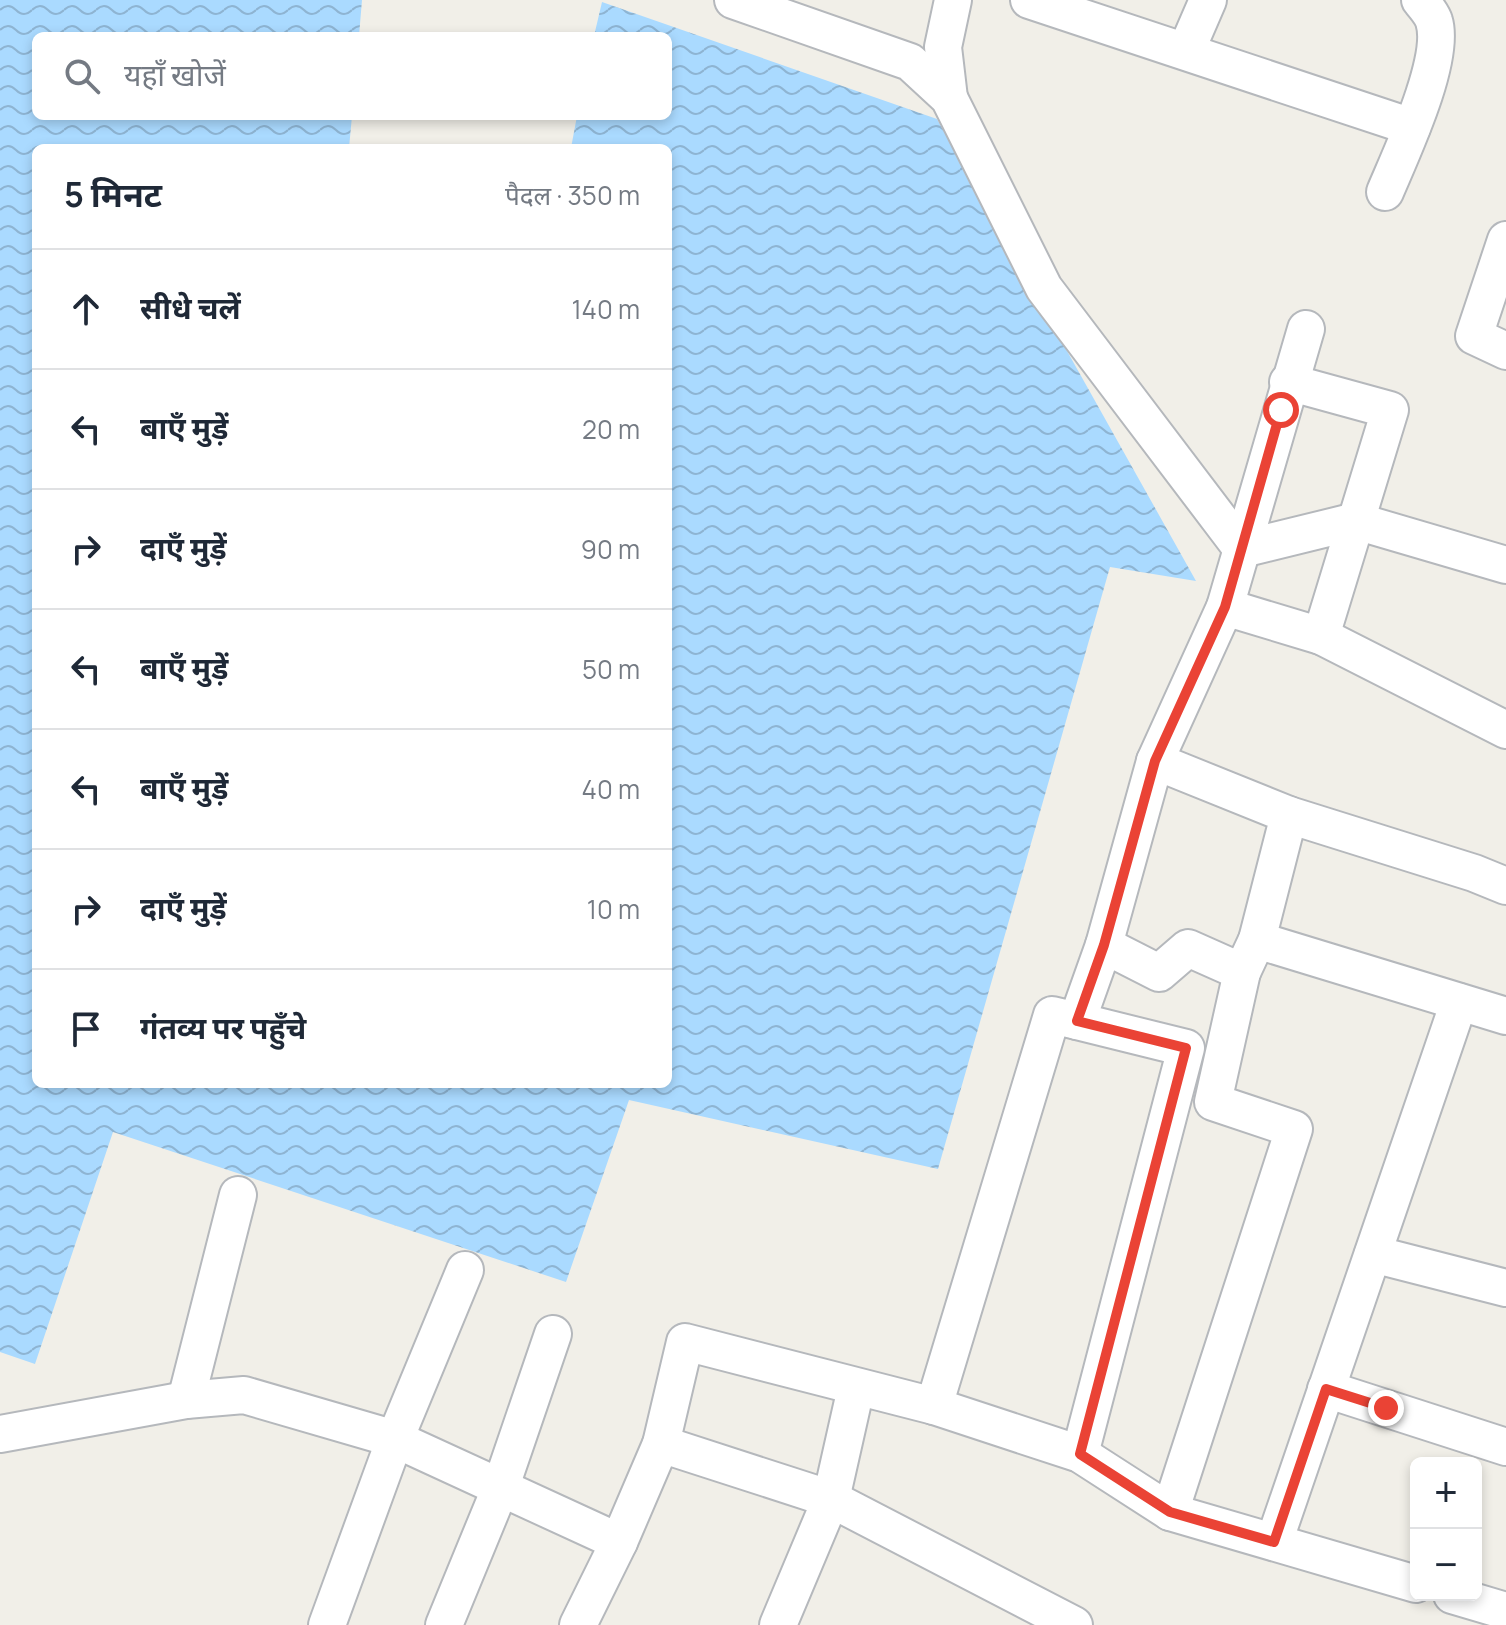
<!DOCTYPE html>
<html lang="hi">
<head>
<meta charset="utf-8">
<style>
	:root { --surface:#fff; --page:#f6f6f7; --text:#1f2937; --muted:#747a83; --line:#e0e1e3 }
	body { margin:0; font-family:Manrope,"Noto Sans Devanagari",sans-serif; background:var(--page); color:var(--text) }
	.controls { position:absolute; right:24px; bottom:24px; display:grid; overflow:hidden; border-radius:12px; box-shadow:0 4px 12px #0003 }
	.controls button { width:72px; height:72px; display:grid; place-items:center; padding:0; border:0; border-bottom:2px solid var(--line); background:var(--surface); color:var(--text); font:40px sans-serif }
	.stop { position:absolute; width:24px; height:24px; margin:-18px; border:6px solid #ea4335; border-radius:50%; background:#fff }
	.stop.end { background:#ea4335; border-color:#fff; box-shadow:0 2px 8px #0008 }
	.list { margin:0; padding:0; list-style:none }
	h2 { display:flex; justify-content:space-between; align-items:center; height:104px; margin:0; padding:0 32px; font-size:34px }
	h2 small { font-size:26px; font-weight:400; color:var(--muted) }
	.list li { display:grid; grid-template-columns:52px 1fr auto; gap:24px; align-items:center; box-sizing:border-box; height:120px; padding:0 32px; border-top:2px solid var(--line) }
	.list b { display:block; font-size:30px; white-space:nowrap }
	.list em { font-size:26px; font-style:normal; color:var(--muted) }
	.icon { flex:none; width:44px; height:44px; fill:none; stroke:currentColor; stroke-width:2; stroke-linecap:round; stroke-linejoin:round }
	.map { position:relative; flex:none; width:1506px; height:1625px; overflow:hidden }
	.search { position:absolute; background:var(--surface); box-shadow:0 4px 12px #0003; left:32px; top:32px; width:640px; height:88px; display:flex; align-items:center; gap:20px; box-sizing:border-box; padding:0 28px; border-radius:12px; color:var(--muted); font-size:30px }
	.panel { position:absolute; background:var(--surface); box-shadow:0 4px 12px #0003; left:32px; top:144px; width:640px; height:944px; border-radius:12px }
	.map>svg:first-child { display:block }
</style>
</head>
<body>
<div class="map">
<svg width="1506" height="1625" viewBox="0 0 1506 1625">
	<defs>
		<pattern id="water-waves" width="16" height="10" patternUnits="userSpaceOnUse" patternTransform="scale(2)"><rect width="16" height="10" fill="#aadaff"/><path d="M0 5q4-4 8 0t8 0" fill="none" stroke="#8eb4d2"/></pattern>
	</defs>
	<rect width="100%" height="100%" fill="#f1efe8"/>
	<path fill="url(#water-waves)" d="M0 0H362L359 36H36V116H352L349 148H36V1084H668V148H571L577 116H668V36H594L602 2 937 119 1196 581 1110 567 938 1169 629 1100 566 1282 113 1132 35 1364 0 1352Z"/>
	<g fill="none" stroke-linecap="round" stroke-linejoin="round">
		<g stroke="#b5b8bc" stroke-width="40">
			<g id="street">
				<path d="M733 0 910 62 949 98 1044 288 1242 549 1356 521 1506 565"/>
				<path d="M1029 0 1412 127"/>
				<path d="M1186 51 1208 0"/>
				<path d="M949 98 943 47 953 0"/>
				<path d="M1385 192C1401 154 1446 59 1434 21 1432 14 1425 6 1420 0"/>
				<path d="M1506 240 1474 336 1506 351"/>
				<path d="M1288 382 1390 410 1321 636"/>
				<path d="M1225 607 1321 636 1506 730"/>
				<path d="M1155 761 1289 815 1257 940 1506 1016"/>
				<path d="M1289 815 1474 873 1506 886"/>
				<path d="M1104 945 1155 761 1225 607 1306 329"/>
				<path d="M1077 1021 1186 1048 1080 1454"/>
				<path d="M1373 1254 1506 1288"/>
				<path d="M1326 1389 1506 1447"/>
				<path d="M186 1400 238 1195"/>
				<path d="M934 1406 1052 1015 1077 1021 1104 945 1159 973 1188 948 1242 972 1257 940"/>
				<path d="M0 1434 186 1400 244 1395 395 1439 619 1542 661 1444"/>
				<path d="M1170 1512 1294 1129 1213 1102 1242 972"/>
				<path d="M1274 1542 1459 1002"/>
				<path d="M1452 1595 1506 1611"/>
				<path d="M327 1625 395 1439 465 1270"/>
				<path d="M444 1625 500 1489 553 1334"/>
				<path d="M578 1625 619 1542"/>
				<path d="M778 1625 831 1499 856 1388"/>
				<path d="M1074 1625 831 1499 661 1444 685 1342 934 1406 1080 1454 1170 1512 1416 1584"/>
			</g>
		</g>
		<use href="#street" stroke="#fff" stroke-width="36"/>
	</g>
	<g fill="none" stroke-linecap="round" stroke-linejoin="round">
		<path stroke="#ea4335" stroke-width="10" d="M1281 410 1225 607 1155 761 1104 945 1077 1021 1186 1048 1080 1454 1170 1512 1274 1542 1326 1389 1386 1408"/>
	</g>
</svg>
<div class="controls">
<button>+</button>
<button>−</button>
</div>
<div class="stop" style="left:1281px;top:410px"></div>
<div class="stop end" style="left:1386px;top:1408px"></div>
<div class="search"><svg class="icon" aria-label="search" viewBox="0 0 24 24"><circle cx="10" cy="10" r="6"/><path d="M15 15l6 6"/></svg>यहाँ खोजें</div>
<section class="panel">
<h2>5 मिनट<small>पैदल · 350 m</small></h2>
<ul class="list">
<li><svg class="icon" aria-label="ahead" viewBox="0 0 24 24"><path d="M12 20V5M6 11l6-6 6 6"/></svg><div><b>सीधे चलें</b></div><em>140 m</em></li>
<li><svg class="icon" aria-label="left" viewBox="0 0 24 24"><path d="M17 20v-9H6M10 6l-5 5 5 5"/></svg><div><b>बाएँ मुड़ें</b></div><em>20 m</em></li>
<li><svg class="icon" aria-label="right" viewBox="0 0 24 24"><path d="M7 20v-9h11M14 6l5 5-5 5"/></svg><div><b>दाएँ मुड़ें</b></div><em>90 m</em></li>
<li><svg class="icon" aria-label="left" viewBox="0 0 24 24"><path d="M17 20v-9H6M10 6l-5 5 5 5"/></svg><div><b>बाएँ मुड़ें</b></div><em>50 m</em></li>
<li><svg class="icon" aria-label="left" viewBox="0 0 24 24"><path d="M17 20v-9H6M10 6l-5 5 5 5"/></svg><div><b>बाएँ मुड़ें</b></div><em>40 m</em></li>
<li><svg class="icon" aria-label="right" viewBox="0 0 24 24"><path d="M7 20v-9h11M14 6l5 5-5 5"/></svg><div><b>दाएँ मुड़ें</b></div><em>10 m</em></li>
<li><svg class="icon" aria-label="arrive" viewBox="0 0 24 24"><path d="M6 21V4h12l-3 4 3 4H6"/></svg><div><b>गंतव्य पर पहुँचे</b></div></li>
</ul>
</section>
</div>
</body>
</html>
